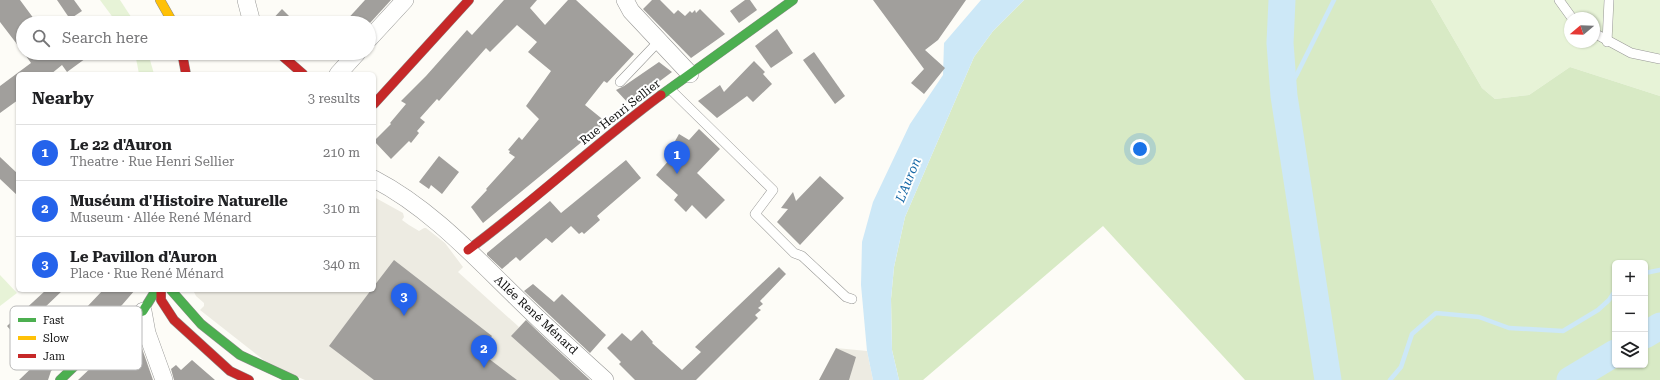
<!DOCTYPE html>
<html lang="en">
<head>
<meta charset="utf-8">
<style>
	:root { --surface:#fff; --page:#f2f2f2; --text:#202124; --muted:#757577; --line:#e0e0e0; --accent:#2563eb }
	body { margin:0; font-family:"Roboto Serif",serif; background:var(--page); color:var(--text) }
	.controls { position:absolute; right:12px; bottom:12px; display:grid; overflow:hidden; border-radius:6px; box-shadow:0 1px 3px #0004 }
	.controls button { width:36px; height:36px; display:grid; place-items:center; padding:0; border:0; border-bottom:1px solid var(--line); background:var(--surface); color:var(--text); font:20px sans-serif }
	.compass { position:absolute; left:1564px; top:12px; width:36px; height:36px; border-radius:50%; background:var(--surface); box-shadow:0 1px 3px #0004; rotate:251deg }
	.you { position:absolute; left:1140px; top:149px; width:14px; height:14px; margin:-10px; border:3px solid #fff; border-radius:50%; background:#1a73e8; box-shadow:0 0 0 6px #1a73e833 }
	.badge { display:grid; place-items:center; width:26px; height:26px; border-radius:50%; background:var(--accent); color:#fff; font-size:13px; font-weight:700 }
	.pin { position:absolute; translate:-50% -33px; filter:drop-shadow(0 1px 2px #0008) }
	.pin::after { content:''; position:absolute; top:21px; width:14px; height:12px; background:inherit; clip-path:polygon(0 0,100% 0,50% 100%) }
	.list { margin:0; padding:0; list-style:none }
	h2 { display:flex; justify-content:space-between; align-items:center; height:52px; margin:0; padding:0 16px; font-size:17px }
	h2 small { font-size:13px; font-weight:400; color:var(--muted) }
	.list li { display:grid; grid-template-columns:26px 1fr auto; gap:12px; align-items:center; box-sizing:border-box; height:56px; padding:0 16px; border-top:1px solid var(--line) }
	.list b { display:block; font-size:15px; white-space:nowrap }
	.list p { margin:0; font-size:13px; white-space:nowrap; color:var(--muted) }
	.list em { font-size:13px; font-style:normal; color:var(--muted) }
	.icon { flex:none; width:22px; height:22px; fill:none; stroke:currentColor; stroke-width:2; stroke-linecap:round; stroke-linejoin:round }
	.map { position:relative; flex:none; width:1660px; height:380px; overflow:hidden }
	.search { position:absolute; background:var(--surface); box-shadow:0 1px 3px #0004; left:16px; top:16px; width:360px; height:44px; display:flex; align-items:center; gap:10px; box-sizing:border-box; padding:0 14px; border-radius:22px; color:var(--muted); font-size:15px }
	.panel { position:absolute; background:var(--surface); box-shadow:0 1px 3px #0004; left:16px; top:72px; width:360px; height:220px; border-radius:6px }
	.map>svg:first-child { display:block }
</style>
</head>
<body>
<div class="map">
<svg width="1660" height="380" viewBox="0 0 1660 380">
	<rect width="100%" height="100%" fill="#fdfcf7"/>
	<g fill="#e7f3d7" fill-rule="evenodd">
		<path d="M100 0H120L135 23H117Z"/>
		<path d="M1431 0H1660V96L1570 67 1529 95 1495 99 1482 88ZM1570 18H1594V42H1570Z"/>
		<path d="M135 53H148L154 74H139Z"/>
		<path d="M0 275 17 293 0 306Z"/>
	</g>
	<path fill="#d8eac5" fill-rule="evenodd" d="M1024 0H1431L1482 88 1495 99 1529 95 1570 67 1660 96V380H1245L1103 226 923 380H899L892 350 891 299 894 267 905 217 974 57 993 31ZM1615 263H1645V365H1615Z"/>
	<g fill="#edebe2">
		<path d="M374 197 403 213 404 217 402 220 409 225 419 231 424 228H426L445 243 463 267 458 272 519 327 512 336 560 380H305L270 365 200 310 204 306V303L196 296 193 290H374Z"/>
		<path d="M836 348 867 351 873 380H819Z"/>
	</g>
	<path fill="#cde8f7" d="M981 0H1024L993 31 974 57 905 217 894 267 891 299 892 350 899 380H873L867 351 861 285 862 242 873 202 910 124 943 75 944 43Z"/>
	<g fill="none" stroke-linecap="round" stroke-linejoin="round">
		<g stroke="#cde8f7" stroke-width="4.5">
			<path d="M1284 96 1297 74 1334 0"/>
			<path d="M1645 273 1660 270"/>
			<path d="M1390 380 1401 367 1412 334 1436 313 1479 317 1509 328 1563 331 1598 310 1609 300 1615 291"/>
		</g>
		<g stroke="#cde8f7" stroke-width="27">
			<path d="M1282 0 1280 43 1284 96 1328 380"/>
			<path d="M1645 335 1660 326"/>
			<path d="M1570 380 1615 353"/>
		</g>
	</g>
	<g fill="#a19f9c">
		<path d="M0 0H20L37 23H23V52L0 22Z"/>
		<path d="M57 0H74L82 11 70 19Z"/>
		<path d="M365 0H391L370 23H344Z"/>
		<path d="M504 0H537L530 8 545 25 568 0H576L634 54 607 83 604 81 585 105 606 122 483 223 471 207 487 190 486 189 515 157 509 153 510 151 508 150 519 137 522 140 539 119 526 106 551 71 528 52 537 42 517 25 490 52 486 48 439 101 437 99 420 118 425 122 417 131 419 133 411 143 409 141 391 159 374 141 391 124 390 123 406 104 401 101 426 76 467 30 472 35Z"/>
		<path d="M652 0H660L674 14 678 10 685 16 690 11 692 13 695 10 696 13 700 9 725 34 691 58 643 9Z"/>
		<path d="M745 0H750L757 10 739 23 730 11Z"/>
		<path d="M873 0H966L938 40 925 50 945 68 924 94 911 83 924 69Z"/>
		<path d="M282 9 296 23H269Z"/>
		<path d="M777 29 793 53 771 68 755 46Z"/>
		<path d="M814 52 845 96 835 104 803 60Z"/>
		<path d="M24 53H93L67 72 62 65 51 74H18V100L0 113V86L31 63Z"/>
		<path d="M754 61 765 72 763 74 772 84 753 102 747 96 717 118 698 101 720 85 724 92Z"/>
		<path d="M659 62 672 72 629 104 616 90 624 86Z"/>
		<path d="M699 129 720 149 697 173 725 200 706 219 692 205 686 212 674 200 678 195 656 175 671 158 670 150 679 134 689 140Z"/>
		<path d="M439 156 459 172 442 194 431 185 429 189 419 182Z"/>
		<path d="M0 157 18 174V196L0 179Z"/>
		<path d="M626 160 641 178 597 216 600 220 584 234 582 232 579 234 571 226 552 243 546 238 520 261 516 257 502 269 487 255V253L550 201 561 213Z"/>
		<path d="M820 176 844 198 800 245 777 222 788 209 781 208 793 192 796 201Z"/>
		<path d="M394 260 492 336 480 352 517 380H374L329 346 371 290H374V286Z"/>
		<path d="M779 267 786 274 760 301 763 304 758 308 761 310 755 315 758 318 696 380H635L619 364 621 362 607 348 622 333 631 341 642 330 653 342 652 343 682 370 701 352 695 347Z"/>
		<path d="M533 284 554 302 562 294 606 335 590 353 524 291Z"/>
		<path d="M46 290H63L41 311 59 329 82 307 85 309 103 290H135L122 305 51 371 48 380H19L41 359 21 337 19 340 7 326Z"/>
		<path d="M526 320 552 345 590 380H560L511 336Z"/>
		<path d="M132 329 138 337 153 380H78Z"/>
		<path d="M836 348 856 357 849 380H819Z"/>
		<path d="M192 360 200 367 215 380H174L171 369 176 365 181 370Z"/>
	</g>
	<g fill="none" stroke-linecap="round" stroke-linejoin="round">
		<g stroke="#979795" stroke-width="10">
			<g id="lane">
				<path d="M1559 0 1572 18"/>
				<path d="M1594 33 1631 53 1660 59"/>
				<path d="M1607 42 1609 0"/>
				<path d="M620 82 659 41"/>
				<path d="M670 89 773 190 755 214 794 253 802 256 846 297 852 299"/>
			</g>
		</g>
		<g stroke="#979795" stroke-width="18">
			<g id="street">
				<path d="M246 0 252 23"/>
				<path d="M625 0 631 11 690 74"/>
				<path d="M369 39 405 0"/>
				<path d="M338 74 357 53"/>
				<path d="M374 179C428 207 471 253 514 295 543 324 574 352 605 380"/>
				<path d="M143 311 147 333 164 380"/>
			</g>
		</g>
		<g stroke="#8e8d8b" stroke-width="10">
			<g id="fast">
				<path d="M661 95 793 0"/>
				<path d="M171 290 201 324 240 355 294 380"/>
				<path d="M60 380 126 317 143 311 156 290"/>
			</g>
		</g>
		<g stroke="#8e8d8b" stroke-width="10">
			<path id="slow" d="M160 0 173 23"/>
		</g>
		<g stroke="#8e8d8b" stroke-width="10">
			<g id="jam">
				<path d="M182 53 186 74"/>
				<path d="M279 53 303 74"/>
				<path d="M374 104 469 0"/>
				<path d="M468 250C534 201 595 144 661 95"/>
				<path d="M161 290V300L174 320 230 371 249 380"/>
			</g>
		</g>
		<use href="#lane" stroke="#fffffe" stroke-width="9"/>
		<use href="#street" stroke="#fffffe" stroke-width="17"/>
		<use href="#fast" stroke="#4caf50" stroke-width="9"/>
		<use href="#slow" stroke="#ffc107" stroke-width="9"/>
		<use href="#jam" stroke="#c62828" stroke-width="9"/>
	</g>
	<g text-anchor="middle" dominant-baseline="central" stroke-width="4" stroke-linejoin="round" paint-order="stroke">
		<g font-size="12" fill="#111" stroke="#fff">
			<text transform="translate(620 112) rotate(-38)">Rue Henri Sellier</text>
			<text transform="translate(536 315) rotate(43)">Allée René Ménard</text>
		</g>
		<g font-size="13" font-style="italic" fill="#1768a6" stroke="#fff">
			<text transform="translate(908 180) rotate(-68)">L'Auron</text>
		</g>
	</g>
	<rect x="10" y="306" width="132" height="64" rx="6" fill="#fff" stroke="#b8b8b8" stroke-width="1"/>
	<rect x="18" y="318" width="18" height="4" fill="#4caf50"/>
	<rect x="18" y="336" width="18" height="4" fill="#ffc107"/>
	<rect x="18" y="354" width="18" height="4" fill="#c62828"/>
	<g font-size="11" fill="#111">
		<text x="43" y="324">Fast</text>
		<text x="43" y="342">Slow</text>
		<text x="43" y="360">Jam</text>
	</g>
</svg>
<div class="controls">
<button>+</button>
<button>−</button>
<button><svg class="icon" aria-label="layers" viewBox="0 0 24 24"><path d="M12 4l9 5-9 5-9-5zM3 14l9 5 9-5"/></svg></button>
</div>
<svg class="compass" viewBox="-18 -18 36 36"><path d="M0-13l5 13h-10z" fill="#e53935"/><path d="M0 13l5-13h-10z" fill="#757577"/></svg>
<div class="you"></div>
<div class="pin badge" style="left:677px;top:174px">1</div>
<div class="pin badge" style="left:484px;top:368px">2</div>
<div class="pin badge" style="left:404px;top:316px">3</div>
<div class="search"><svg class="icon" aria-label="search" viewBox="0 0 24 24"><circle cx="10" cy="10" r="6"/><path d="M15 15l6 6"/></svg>Search here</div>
<section class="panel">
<h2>Nearby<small>3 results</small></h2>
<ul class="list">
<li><span class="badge">1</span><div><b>Le 22 d'Auron</b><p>Theatre · Rue Henri Sellier</p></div><em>210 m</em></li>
<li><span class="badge">2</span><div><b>Muséum d'Histoire Naturelle</b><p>Museum · Allée René Ménard</p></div><em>310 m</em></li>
<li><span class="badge">3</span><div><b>Le Pavillon d'Auron</b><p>Place · Rue René Ménard</p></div><em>340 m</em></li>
</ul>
</section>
</div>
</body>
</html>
